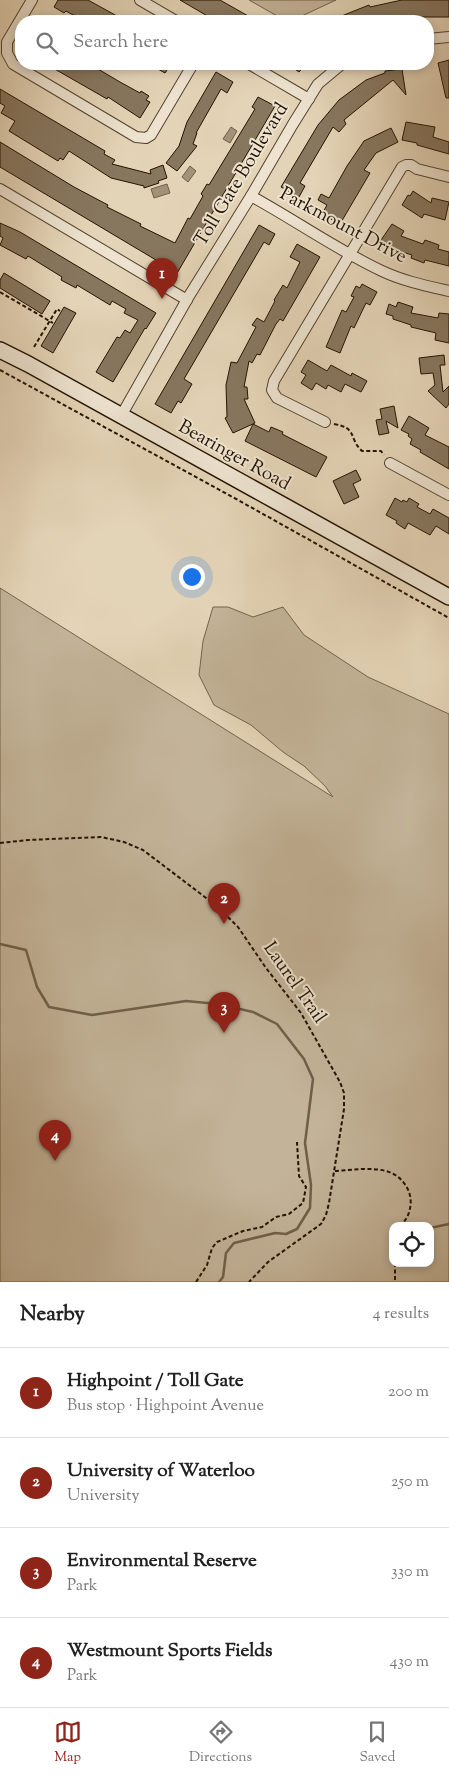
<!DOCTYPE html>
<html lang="en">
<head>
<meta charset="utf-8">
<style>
	:root { --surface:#fff; --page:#f6f6f6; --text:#222; --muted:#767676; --line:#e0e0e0; --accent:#8f2418 }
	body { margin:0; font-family:"Sorts Mill Goudy",serif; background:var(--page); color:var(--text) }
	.controls { position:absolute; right:15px; bottom:15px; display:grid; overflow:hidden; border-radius:10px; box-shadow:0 2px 8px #0003 }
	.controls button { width:45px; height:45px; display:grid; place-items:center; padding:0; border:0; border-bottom:1px solid var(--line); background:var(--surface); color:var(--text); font:25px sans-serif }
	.you { position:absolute; left:191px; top:576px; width:18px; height:18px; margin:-12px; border:4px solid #fff; border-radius:50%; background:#1a73e8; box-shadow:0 0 0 8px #1a73e833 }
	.badge { display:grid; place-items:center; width:32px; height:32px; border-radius:50%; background:var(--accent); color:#fff; font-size:16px; font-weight:700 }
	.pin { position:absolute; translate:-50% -41px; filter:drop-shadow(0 1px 2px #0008) }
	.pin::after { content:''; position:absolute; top:26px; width:18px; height:15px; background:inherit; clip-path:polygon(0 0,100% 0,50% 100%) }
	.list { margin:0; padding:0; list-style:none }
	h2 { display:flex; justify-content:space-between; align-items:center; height:65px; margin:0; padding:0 20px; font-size:21px }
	h2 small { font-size:16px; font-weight:400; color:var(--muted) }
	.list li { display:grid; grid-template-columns:32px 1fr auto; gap:15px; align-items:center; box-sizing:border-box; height:90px; padding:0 20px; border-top:1px solid var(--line) }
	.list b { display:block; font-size:19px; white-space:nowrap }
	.list p { margin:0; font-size:16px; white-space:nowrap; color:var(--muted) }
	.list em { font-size:16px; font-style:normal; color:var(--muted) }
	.icon { flex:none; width:28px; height:28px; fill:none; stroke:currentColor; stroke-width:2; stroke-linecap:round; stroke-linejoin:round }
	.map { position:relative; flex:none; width:449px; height:1282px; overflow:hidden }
	.search { position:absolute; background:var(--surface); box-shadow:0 2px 8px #0003; left:15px; right:15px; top:15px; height:55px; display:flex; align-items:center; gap:12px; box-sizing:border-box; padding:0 18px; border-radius:20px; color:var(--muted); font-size:19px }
	.sheet { height:425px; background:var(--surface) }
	nav { display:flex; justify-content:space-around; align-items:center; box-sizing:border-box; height:70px; border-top:1px solid var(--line); background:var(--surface); font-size:14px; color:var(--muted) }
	nav a { display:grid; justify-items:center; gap:2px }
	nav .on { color:var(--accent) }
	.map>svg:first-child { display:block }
</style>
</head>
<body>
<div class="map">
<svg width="449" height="1282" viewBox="0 0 449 1282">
	<rect width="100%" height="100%" fill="#e4d4b7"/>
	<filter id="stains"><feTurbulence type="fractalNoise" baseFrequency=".004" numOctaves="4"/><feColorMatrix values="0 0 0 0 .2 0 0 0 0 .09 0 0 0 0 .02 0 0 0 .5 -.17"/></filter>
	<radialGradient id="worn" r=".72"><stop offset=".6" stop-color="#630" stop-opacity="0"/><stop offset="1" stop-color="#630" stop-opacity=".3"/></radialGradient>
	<g fill="#c3b398" stroke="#73634c" fill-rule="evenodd">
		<path d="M249 0H336L291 21H286Z"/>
		<path d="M0 588 333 797 325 786 304 766 283 752 251 725 214 705 199 675 203 641 213 607H228L253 617 283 607 304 635 368 677 449 714V1282H0ZM393 1226H430V1263H393Z"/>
	</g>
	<g fill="#a29279" stroke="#6f5f49">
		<path d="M231 127 237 131 230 143 223 139Z"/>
		<path d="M190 166 196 171 188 182 182 177Z"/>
		<path d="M167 184 170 193 154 198 151 189Z"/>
	</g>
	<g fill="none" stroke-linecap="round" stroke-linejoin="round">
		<g stroke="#6f5f49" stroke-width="2.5">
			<path d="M0 944 26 950 37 987 49 1007 92 1015 186 1001 218 1004 253 1012 277 1024 304 1059 313 1079 305 1143 311 1185 310 1208 297 1229 286 1234 275 1233 234 1243 226 1253 223 1277 219 1282"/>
			<path d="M430 1228 449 1224"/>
		</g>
	</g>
	<g fill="#87775f" stroke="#231300">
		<path d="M58 0H88L126 21H84L66 11 64 13 54 7Z"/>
		<path d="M180 0H220L257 21H216Z"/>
		<path d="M402 0H449V17H413L391 21H329L369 5 370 7Z"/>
		<path d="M449 60V98H446L438 63Z"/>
		<path d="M46 64H92L98 67V69L120 82 140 93 141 91 149 96 146 100 150 102 140 118 108 97 107 99Z"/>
		<path d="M149 64H171L165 73Z"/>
		<path d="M288 64H306L299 72Z"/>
		<path d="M402 69 406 95 393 80 344 120 346 124 339 132 333 127 300 183 305 186 299 197 281 187 318 125 339 100 366 80 385 73V71Z"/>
		<path d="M216 72 233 82 227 93 221 89 196 133H197L193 144 197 146 177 171 166 163 179 146 187 122Z"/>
		<path d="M0 89 105 151 104 154 115 160 112 164 151 174 150 170 163 165 167 178 158 181 159 183 144 188V186L111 178 69 151 63 160 60 158 58 161 9 131 15 121 1 113 5 106 0 103Z"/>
		<path d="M258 97 275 106 176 275 167 270 168 268 156 260 0 167V142L74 187 108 205 107 207 141 224 140 226 175 243 188 218 190 219 203 196 201 194 207 184 209 185 255 109 252 107Z"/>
		<path d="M406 122 435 127 433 137 449 142V154L417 145V143L402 140Z"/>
		<path d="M391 128 398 142 376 153 364 170 370 173 340 224 322 214 327 205 318 200 321 194 329 198 347 166 364 141Z"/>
		<path d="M413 191 431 203 432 198 449 202 445 220 424 214 422 218 402 205 408 195 410 196Z"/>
		<path d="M0 223 20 232 156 313 146 329 145 328 113 382 96 372 117 337 120 338 125 330 130 333 138 320 124 313 126 309 112 301 110 305 77 285 76 288 61 280 62 277 28 256 26 259 0 245 3 238 0 236Z"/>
		<path d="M392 224 404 231 401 236 423 244 425 240 439 245 438 249 449 252V266L425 260 424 263 411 258 412 255 396 250 395 252 379 243Z"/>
		<path d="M259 225 275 234 269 245 264 242 184 379 192 384 181 403 178 401 171 413 155 404Z"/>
		<path d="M297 244 320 257 283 321 280 319 276 324 260 355 257 354 252 363 249 361 244 387H247L248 399H244L255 423 233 433 225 418 227 417 226 385 231 362 237 363 256 327 252 325 257 318 264 322 275 301 274 300 283 285 287 288 300 262 290 257Z"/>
		<path d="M4 273 50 301 42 314 0 288V280Z"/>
		<path d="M362 284 377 292 370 305 366 303 354 328 351 326 340 353 326 347 342 310 346 312 354 297 351 296 356 286 360 288Z"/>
		<path d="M398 302 413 307 411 313 438 318 439 313 449 314V343L435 340 436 333 411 327V325L393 319V316L386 314 389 304 396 307Z"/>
		<path d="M64 307 76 313 53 353 41 346Z"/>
		<path d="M444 355 445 365H440L443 392 449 386V404L446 408 428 391 435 385 433 373 421 374 419 358Z"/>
		<path d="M308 360 327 371 331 365 351 376 352 373 367 381 361 392 345 384 341 392 328 385 326 389 316 383 312 390 301 383 306 375 301 372Z"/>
		<path d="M394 406 398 428 386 421 389 433 379 435 376 420 382 419 380 409Z"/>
		<path d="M409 416 429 428 425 435 449 447V469L420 452 421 450 410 444 412 439 408 436 409 434 401 430Z"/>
		<path d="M253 424 269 432 271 427 283 432 282 434 327 457 316 477 245 441Z"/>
		<path d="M356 470 361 480 353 484 359 497 344 504 333 481Z"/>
		<path d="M395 498 402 502 403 500 407 502 409 498 419 504 417 507 430 514 433 509 449 518V534L436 526 430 535 408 523 405 529 396 523 397 521 386 515Z"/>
	</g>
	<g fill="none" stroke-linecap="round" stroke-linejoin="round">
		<g stroke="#53432e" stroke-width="12">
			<g id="street">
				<path d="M32 0 7 42V53L13 64 136 137 146 138 151 135 193 64"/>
				<path d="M140 0 176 21"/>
				<path d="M428 39 449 37"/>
				<path d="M249 64 309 99"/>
				<path d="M0 189 187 300"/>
				<path d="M251 196C295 220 337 250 382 271 403 281 427 286 449 291"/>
				<path d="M121 416 189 296 251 196 293 124 318 84 342 64"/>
				<path d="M325 422 277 398 272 390 274 381 402 167 406 165H411L417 169 449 177"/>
				<path d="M390 463 449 495"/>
			</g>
		</g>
		<g stroke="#231300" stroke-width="18">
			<path id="secondary" d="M0 350 28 364 449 597"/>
		</g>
		<g stroke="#231300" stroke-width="2" stroke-dasharray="4 2.5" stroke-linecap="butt">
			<path d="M0 292 53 323"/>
			<path d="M34 347 57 309 60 311"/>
			<path d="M0 370 238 500 449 618"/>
			<path d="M334 424C358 428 348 438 362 451H381L384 455"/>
			<path d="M0 843 28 840 101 837 124 842 143 850 218 907 238 927 266 968 301 1013 340 1082 344 1093V1109L329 1203 326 1215 321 1224 268 1262 249 1282"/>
			<path d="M335 1171C358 1170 392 1162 406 1186 411 1194 412 1203 409 1212 408 1217 404 1221 402 1226"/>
			<path d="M395 1263V1282"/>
			<path d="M196 1282 207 1265 212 1248 217 1242 243 1231 262 1227 276 1217 289 1214 303 1203 306 1187 299 1176 297 1142"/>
		</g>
		<use href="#street" stroke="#ede3d0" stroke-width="10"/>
		<use href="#secondary" stroke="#ede3d0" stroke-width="15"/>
	</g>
	<g text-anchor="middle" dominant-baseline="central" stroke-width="4" stroke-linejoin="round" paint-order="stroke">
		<g font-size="19" fill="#231300" stroke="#ede3d0">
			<text transform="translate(242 175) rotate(-59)">Toll Gate Boulevard</text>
			<text transform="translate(343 226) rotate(28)">Parkmount Drive</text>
			<text transform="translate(234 456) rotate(29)">Bearinger Road</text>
			<text transform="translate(294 983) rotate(55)">Laurel Trail</text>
		</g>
	</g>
	<rect width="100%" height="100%" filter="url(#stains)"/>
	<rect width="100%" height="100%" fill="url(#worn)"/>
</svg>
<div class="controls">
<button><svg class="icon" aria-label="locate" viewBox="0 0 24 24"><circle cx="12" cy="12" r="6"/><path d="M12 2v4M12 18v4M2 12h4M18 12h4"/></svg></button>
</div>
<div class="you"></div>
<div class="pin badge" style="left:162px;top:299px">1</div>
<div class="pin badge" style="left:224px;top:924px">2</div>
<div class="pin badge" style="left:224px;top:1033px">3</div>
<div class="pin badge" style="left:55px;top:1161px">4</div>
<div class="search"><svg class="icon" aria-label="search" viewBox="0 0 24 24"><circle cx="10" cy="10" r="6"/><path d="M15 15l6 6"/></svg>Search here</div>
</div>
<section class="sheet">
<h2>Nearby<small>4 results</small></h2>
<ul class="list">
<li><span class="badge">1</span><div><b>Highpoint / Toll Gate</b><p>Bus stop · Highpoint Avenue</p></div><em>200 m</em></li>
<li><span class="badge">2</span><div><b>University of Waterloo</b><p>University</p></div><em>250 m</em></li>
<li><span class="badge">3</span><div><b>Environmental Reserve</b><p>Park</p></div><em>330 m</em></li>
<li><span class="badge">4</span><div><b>Westmount Sports Fields</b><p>Park</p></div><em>430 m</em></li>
</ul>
</section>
<nav>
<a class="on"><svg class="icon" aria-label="map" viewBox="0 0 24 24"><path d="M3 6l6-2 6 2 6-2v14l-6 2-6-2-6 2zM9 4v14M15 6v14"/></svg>Map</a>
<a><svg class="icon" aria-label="directions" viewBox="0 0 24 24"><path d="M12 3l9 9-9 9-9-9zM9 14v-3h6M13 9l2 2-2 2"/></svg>Directions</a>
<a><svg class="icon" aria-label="saved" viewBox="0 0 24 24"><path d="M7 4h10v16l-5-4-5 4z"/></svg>Saved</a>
</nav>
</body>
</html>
